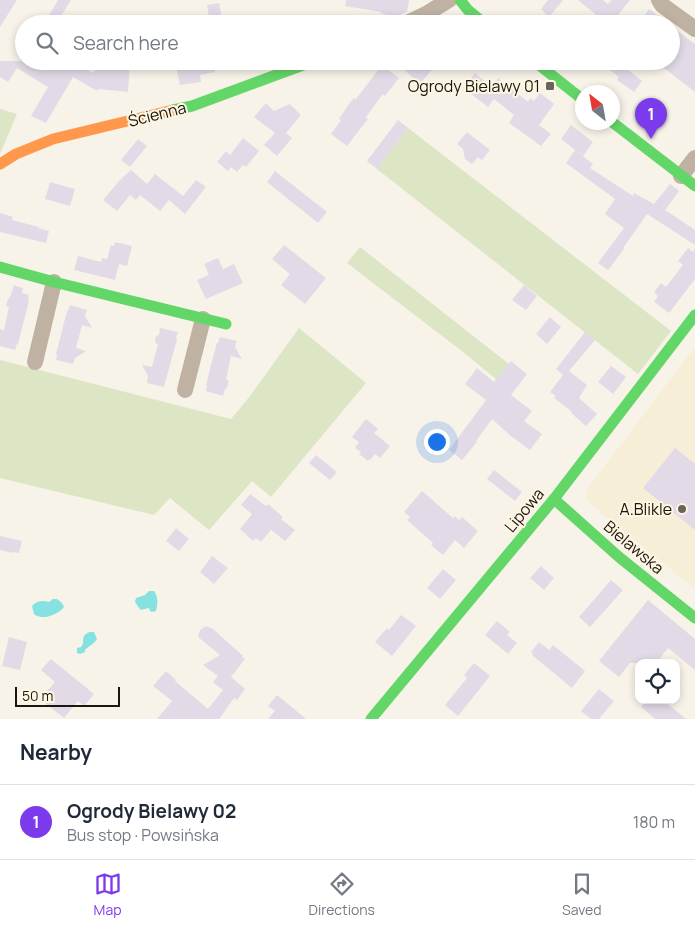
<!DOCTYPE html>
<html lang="en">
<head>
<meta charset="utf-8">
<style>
	:root { --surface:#fff; --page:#f6f6f7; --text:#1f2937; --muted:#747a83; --line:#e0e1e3; --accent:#7c3aed }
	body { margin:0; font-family:Manrope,sans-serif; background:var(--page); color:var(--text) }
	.controls { position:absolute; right:15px; bottom:15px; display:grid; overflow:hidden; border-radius:10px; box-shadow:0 2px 8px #0003 }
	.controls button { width:45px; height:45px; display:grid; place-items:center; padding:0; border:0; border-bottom:1px solid var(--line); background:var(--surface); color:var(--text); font:25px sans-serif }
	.compass { position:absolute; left:575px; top:85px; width:45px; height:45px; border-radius:50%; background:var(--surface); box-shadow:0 2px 8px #0003; rotate:329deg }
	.scale { position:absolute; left:15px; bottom:12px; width:105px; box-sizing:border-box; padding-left:5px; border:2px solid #1a170e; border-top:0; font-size:14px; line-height:18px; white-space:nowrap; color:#1a170e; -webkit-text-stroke:4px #fef6e3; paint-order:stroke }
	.you { position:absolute; left:436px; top:441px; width:18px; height:18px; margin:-12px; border:4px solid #fff; border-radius:50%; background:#1a73e8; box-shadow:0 0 0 8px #1a73e833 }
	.badge { display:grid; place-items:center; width:32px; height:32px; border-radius:50%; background:var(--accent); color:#fff; font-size:16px; font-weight:700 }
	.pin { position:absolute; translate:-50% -41px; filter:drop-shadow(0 1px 2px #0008) }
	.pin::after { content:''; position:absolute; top:26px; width:18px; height:15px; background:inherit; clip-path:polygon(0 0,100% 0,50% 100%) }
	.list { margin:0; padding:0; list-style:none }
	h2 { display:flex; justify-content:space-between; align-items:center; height:65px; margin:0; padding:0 20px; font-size:21px }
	h2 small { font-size:16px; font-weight:400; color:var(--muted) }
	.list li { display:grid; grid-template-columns:32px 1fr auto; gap:15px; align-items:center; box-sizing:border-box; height:75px; padding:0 20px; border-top:1px solid var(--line) }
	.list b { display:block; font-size:19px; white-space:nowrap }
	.list p { margin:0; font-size:16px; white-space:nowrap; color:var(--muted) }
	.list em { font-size:16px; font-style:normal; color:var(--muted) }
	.icon { flex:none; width:28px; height:28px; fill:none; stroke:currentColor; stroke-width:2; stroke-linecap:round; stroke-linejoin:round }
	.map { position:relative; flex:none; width:695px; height:719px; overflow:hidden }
	.search { position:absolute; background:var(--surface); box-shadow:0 2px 8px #0003; left:15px; right:15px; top:15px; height:55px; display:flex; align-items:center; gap:12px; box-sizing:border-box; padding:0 18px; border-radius:28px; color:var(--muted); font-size:19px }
	.sheet { height:140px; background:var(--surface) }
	nav { display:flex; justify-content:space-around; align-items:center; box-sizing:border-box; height:70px; border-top:1px solid var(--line); background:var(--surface); font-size:14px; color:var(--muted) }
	nav a { display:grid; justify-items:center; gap:2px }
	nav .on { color:var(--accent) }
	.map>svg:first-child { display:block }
</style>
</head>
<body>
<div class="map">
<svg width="695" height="719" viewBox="0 0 695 719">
	<rect width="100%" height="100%" fill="#f8f3e9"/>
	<path fill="#f7eed8" d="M695 347V589L589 503 586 494 588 488Z"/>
	<g fill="#dce5c4">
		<path d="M0 109 17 114 0 154Z"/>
		<path d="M408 128 671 331 638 374 377 169Z"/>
		<path d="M360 247 509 364 497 380 463 352 347 263Z"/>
		<path d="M299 328 366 383 271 497 252 481 209 530 170 498 154 515 0 478V360L231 419 250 396Z"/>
	</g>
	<g fill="#85e2e0">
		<path d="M149 591H154C158 596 158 604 156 611L152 612 150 611 149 608 141 610 139 608 135 602 136 598 145 595Z"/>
		<path d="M53 599H57L62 603 64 607C58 615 42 621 34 614L32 606C36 601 42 600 49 602Z"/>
		<path d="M90 632H94L97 639C94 644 89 646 85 650V652L80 654 77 653V648L81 647 83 644C83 638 83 634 90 632Z"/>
	</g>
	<g fill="#e2dbe7">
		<path d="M0 0H17L0 27Z"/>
		<path d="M58 0H71L56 24H44Z"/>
		<path d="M346 0H409L407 12 400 15 397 18 395 22 391 24H389L387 15 380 13 381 12 345 6Z"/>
		<path d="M548 0H563L549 17 541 9Z"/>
		<path d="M578 0H603L608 4 612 0H630L611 24H607Z"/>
		<path d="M219 3 223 24H210L207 5Z"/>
		<path d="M649 9 660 17 654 24H638Z"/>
		<path d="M671 26 695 44V92L655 61H671Z"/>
		<path d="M0 61H71L93 73 100 61H112V62L130 64 128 92 98 89 97 91 73 77 46 123 31 116 48 87 17 68 8 82 0 77Z"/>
		<path d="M175 61H213L215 72 200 75 201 82 180 85Z"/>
		<path d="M406 61H439L420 84 401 67Z"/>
		<path d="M598 61H617L642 81 634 92 617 80 619 77Z"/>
		<path d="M382 65 399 78 385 96 383 94 366 117 368 119 347 146 331 134 341 120 339 119 349 104 354 98 356 99Z"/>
		<path d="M475 73 492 87 498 78 528 102 530 98 534 101 540 93 554 104 539 125 551 134 541 146 509 123 514 115 494 99 488 107 463 88Z"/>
		<path d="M266 103 274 111 290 104 301 115 286 133 292 138 277 156 264 145 275 133 254 117Z"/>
		<path d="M398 120 408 128 377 169 367 161Z"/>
		<path d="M571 125 593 142 583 156 561 139Z"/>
		<path d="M467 132 490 150 482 160 478 157 472 164 465 159 463 149 457 144Z"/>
		<path d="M243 138 259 151 246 167 243 165 237 172 231 167 228 171 217 162 226 151 230 155Z"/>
		<path d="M138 139 147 146 130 167 121 160Z"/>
		<path d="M575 150 593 164 590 168 633 196 634 193 654 204 670 184 679 191 665 210 695 230V245L647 214 623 248 624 249 608 270 598 263 624 228 605 214 615 199 566 163Z"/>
		<path d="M131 170 147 184 155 174 183 196 196 180 206 187 185 214 169 200 160 211 140 195 136 200 130 195 117 211 103 200 120 180Z"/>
		<path d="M275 171 327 212 318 223 267 182Z"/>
		<path d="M50 182 75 189 70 206 45 199Z"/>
		<path d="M0 213 13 217 12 220 39 227 38 228 49 231 46 243 0 232Z"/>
		<path d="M115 242 132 246 127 266 119 264 115 280 74 270 78 256 101 262 102 258 107 259 111 245 114 246Z"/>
		<path d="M284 245 326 278 305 304 281 285 290 274 272 259Z"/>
		<path d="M688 248 693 252 695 248V279L669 313 654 302 658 296 654 292 661 283 666 287 683 265 678 261Z"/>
		<path d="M218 258 223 269 234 264 243 283 206 299 197 280 209 275 204 264Z"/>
		<path d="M14 285 23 288 22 293 29 295 28 301H29L18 344H17L15 350 0 346V329L4 330 9 307 6 306 8 299 10 297Z"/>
		<path d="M524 285 537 296 526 310 512 300Z"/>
		<path d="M70 305 87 310 85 316 92 328 82 325 76 348 86 351 75 358 73 364 56 360 57 354H56L67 311H68Z"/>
		<path d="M550 317 561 327 547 344 536 334Z"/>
		<path d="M160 328 178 332 176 338 177 339 164 387 147 383 148 376 142 365 152 367 158 344 155 343 156 336 159 335Z"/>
		<path d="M585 332 595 340 569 371 587 385 579 398 597 414 586 426 571 413 572 412 554 398 556 396 550 392 563 375 556 369Z"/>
		<path d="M220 337 237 341 235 347 242 359 231 356 226 380H229L227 388 225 389 223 396 206 391 207 385H206L217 342 218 343Z"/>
		<path d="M511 361 527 374 511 395 532 411 524 421 542 434 530 450 512 437 492 419 476 441 477 442 462 460 449 450 486 400 465 384 477 368 494 382Z"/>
		<path d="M611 366 626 377 613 394 598 382Z"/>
		<path d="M366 419 378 429 374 433 390 446 380 458 375 454 370 460 369 459 368 461 359 454 361 452 355 448 359 442 352 437Z"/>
		<path d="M675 448 695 464V530L643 488Z"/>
		<path d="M316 455 337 472 330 480 309 463Z"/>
		<path d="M494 470 522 492 515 501 487 479Z"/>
		<path d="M422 491 453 518 455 516 459 520 462 517 478 531 464 548 455 540 443 555 431 545 433 543 407 520 410 517 404 512Z"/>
		<path d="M250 494 266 506 268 504 283 517 281 519 295 530 285 541 271 530 261 542 256 538 253 541 240 529 252 514 241 505Z"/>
		<path d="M176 528 189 539 179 551 166 541Z"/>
		<path d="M0 536 22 541 19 553 13 552 12 553 0 550Z"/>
		<path d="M212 556 228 568 214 584 200 572Z"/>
		<path d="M541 566 554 578 544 590 530 578Z"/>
		<path d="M443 569 456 580 440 599 427 588Z"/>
		<path d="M611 580 623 590 590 627 579 617Z"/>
		<path d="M648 600 695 639V670L668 648 656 663H630L619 677 599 661Z"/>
		<path d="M401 615 416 626 392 656 375 642 387 628 389 630Z"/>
		<path d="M497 621 510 632 507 635 517 643 508 654 485 635Z"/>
		<path d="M206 626 213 629 243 656 242 657 245 659 231 677 245 689 237 700 234 698 220 718V719H157L172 701 153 686 166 671 176 680 175 681 208 709 223 690 213 682 218 676 203 665 220 655 198 637 200 630Z"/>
		<path d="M9 637 27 642 20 670 2 666Z"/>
		<path d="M539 642 549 650 553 645 585 671 572 688 532 655 533 654 531 652Z"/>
		<path d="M51 659 94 694 84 706 78 701 64 718 40 699 55 682 41 670Z"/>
		<path d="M474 663 490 676 458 716 445 705 467 678 464 675Z"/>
		<path d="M599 689 614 701 599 719H591L581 711Z"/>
		<path d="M277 695 293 708 306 719H268L275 711 268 706Z"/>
		<path d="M646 700H663L686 719H655L641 707Z"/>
	</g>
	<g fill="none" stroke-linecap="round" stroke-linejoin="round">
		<g stroke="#c0b2a3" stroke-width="16">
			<path d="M659 0 662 5 695 29"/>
			<path d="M405 24 426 14 449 0"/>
			<path d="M681 176 695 158"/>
			<path d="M35 362 54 282"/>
			<path d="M185 390 203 319"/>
		</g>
		<g stroke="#63d668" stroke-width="11">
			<path d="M460 0 468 10 485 24"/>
			<path d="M534 61 582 99"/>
			<path d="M173 110 192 106 314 61"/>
			<path d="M612 122 695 186"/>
			<path d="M0 267 54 282 226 324"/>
			<path d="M554 499 619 557 695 618"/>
			<path d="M371 719 554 499 695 315"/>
		</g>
		<path stroke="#ff974d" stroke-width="11" d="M0 164 16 154 53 139 173 110"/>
	</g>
	<g fill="#68645b" stroke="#fef6e3" stroke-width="2">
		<rect x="545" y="81" width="10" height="10" rx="2.5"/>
		<circle cx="682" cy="509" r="5"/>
	</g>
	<g text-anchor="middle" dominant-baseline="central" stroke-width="4" stroke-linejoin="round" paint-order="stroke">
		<g font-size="16" fill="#1a170e" stroke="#fef6e3" text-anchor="end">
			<text x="540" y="86">Ogrody Bielawy 01</text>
			<text x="672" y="509">A.Blikle</text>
		</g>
		<g font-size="16" fill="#1a170e" stroke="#fef6e3">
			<text transform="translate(157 114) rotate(-14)">Ścienna</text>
			<text transform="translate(524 510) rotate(-50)">Lipowa</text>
			<text transform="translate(634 547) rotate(40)">Bielawska</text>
		</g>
	</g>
</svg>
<div class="controls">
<button><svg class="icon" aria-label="locate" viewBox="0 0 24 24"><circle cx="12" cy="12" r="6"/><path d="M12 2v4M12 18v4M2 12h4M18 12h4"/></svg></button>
</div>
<svg class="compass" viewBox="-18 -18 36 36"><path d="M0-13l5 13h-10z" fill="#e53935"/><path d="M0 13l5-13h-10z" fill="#747a83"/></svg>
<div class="scale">50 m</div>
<div class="you"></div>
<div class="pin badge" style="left:651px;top:139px">1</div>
<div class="search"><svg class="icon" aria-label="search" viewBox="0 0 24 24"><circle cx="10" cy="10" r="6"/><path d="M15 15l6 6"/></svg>Search here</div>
</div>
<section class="sheet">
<h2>Nearby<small></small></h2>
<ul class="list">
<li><span class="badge">1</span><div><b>Ogrody Bielawy 02</b><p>Bus stop · Powsińska</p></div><em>180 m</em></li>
</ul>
</section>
<nav>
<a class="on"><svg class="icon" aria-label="map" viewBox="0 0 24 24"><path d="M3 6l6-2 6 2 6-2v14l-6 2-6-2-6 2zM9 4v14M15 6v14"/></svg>Map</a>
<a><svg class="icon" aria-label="directions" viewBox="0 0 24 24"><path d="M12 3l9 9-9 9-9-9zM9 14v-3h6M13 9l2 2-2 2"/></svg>Directions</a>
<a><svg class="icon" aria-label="saved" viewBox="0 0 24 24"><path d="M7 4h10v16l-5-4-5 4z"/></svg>Saved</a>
</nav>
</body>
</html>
